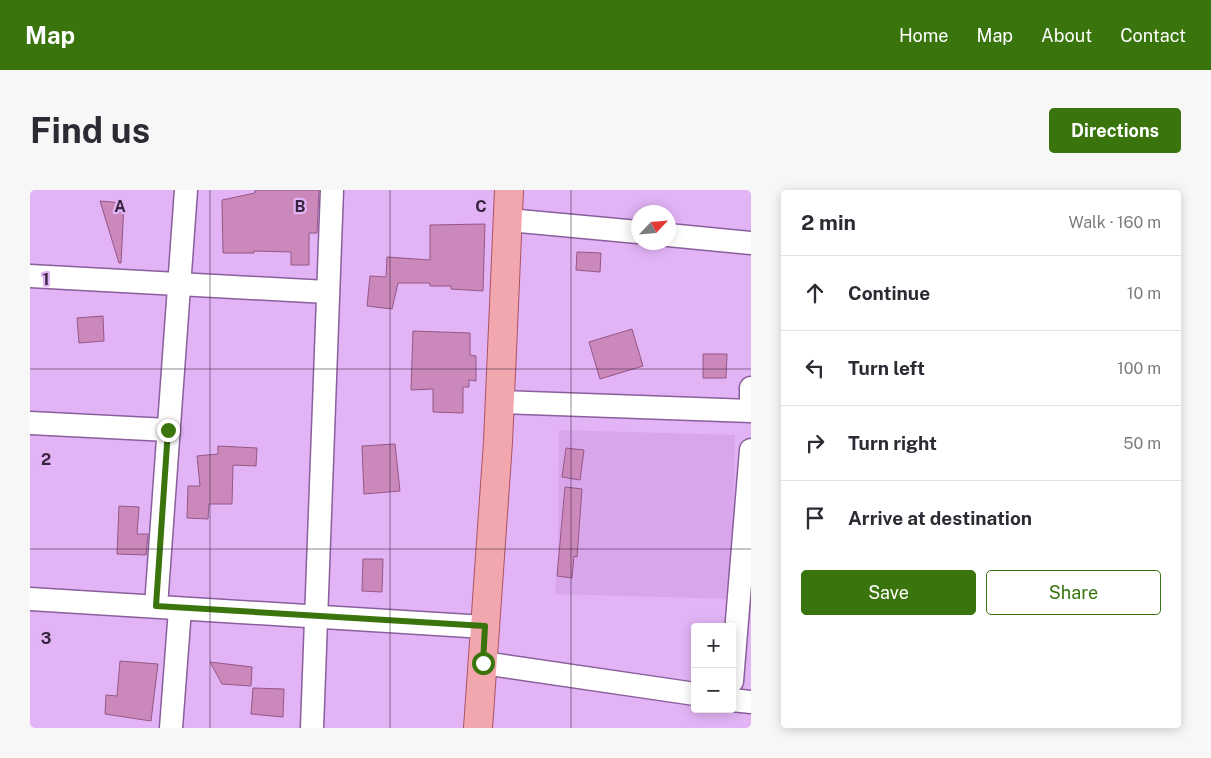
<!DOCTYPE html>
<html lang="en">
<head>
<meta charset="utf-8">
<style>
	:root { --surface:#fff; --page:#f7f7f7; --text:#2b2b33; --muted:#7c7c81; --line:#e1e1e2; --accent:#39750c }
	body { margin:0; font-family:"Public Sans",sans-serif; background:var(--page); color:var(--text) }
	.controls { position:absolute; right:15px; bottom:15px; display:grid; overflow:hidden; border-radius:5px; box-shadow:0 2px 12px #0003 }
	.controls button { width:45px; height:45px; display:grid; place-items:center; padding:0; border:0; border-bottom:1px solid var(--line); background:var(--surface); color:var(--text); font:25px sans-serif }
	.compass { position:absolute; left:601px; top:15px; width:45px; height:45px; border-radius:50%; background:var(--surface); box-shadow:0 2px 12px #0003; rotate:64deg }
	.stop { position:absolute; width:15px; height:15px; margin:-11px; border:4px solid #39750c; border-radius:50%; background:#fff }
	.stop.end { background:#39750c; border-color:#fff; box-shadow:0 1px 5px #0008 }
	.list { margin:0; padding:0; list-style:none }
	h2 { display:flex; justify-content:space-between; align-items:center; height:65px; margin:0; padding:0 20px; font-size:21px }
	h2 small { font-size:16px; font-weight:400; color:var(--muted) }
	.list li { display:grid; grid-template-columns:32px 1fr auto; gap:15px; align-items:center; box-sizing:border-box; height:75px; padding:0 20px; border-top:1px solid var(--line) }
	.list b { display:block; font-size:19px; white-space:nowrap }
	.list em { font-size:16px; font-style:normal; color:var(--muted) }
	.actions { display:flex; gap:10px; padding:15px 20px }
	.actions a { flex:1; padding:11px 0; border:1px solid var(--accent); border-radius:5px; text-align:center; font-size:18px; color:var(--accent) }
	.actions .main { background:var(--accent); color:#fff }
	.icon { flex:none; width:28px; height:28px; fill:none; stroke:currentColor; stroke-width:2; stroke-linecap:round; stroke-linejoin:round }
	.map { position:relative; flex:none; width:721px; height:538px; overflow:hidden; border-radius:5px }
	header { display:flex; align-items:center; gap:30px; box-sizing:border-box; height:70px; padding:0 25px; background:var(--accent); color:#fff }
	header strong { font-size:24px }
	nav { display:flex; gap:28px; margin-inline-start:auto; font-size:18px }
	.intro { display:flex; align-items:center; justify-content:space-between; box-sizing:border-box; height:120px; padding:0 30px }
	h1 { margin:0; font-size:35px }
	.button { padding:12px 22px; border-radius:5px; background:var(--accent); color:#fff; font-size:18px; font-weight:700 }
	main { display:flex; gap:30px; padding:0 30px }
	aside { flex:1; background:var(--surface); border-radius:5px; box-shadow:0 2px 12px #0003 }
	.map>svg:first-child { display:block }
</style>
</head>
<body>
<header>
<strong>Map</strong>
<nav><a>Home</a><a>Map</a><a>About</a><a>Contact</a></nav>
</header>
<div class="intro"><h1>Find us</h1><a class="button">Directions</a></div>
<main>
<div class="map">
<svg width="721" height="538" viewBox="0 0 721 538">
	<rect width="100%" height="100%" fill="#e2b3f5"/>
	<path fill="#d9a6ec" d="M529 240 705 245 702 409 525 404 528 365Z"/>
	<g fill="#cb89bb" stroke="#945786">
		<path d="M225 0H289L287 43H279V75H261V62L224 61V63H193L192 10 225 3Z"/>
		<path d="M70 11 94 13 91 73H89Z"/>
		<path d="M455 34 453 101 421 99V96H400V93H368L362 119 337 116 340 86 356 87 357 67 400 70V35Z"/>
		<path d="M547 62 571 63 570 82 546 80Z"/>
		<path d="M73 126 74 151 49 153 47 128Z"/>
		<path d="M602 139 613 176 570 189 559 152Z"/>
		<path d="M383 141 440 143V165L446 166V191L439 190V197H433V223L403 222V199L381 200Z"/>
		<path d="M673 164H697L696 188H673Z"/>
		<path d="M365 254 370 301 334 304 332 256Z"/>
		<path d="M188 256 227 258 226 276 203 275 202 314H179L178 329 157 328 158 296H170L167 266 188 264Z"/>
		<path d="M536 258 554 260 550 290 532 287Z"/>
		<path d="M535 297 552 299 547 367 544 366 542 388 527 386Z"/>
		<path d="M89 316 109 317 107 344H118L116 365 87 364Z"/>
		<path d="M333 369H353L352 402 332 401Z"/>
		<path d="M90 471 128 474 121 531 75 524 76 505 87 506Z"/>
		<path d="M180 472 222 477 221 496 192 494Z"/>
		<path d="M223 498 254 499 253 527 221 524Z"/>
	</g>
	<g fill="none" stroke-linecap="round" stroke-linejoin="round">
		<g stroke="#8a5f9b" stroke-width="25">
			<g id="minor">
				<path d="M478 30 608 42"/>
				<path d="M638 45 721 53"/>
				<path d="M0 86 297 102"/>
				<path d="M721 198V213"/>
				<path d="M470 212 721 221"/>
				<path d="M0 233 138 240"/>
				<path d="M0 409 455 437"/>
				<path d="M126 416 156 0"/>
				<path d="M453 473 665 504"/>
				<path d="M702 491 721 260"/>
				<path d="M702 510 721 512"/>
				<path d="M141 538 150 419"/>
				<path d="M282 538 302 0"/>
			</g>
		</g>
		<g stroke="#ab5364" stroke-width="30">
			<path id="major" d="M448 538 468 252 479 0"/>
		</g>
		<use href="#minor" stroke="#fff" stroke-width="22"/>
		<use href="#major" stroke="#f2a7ae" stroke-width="28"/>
	</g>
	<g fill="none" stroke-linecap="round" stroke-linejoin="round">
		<path stroke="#39750c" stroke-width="6" d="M138 240 126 416 455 436 453 473"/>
	</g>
	<path fill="none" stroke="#37243e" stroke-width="1" stroke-opacity="0.55" d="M180 0V538M360 0V538M541 0V538M0 179H721M0 359H721"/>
	<g font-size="16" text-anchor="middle" font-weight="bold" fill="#37243e" stroke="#e2b3f5" stroke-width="4.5" stroke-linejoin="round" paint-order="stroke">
		<text x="90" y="22">A</text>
		<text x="270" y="22">B</text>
		<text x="451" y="22">C</text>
		<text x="16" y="95">1</text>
		<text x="16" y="275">2</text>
		<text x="16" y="454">3</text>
	</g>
</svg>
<div class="controls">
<button>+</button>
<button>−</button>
</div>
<svg class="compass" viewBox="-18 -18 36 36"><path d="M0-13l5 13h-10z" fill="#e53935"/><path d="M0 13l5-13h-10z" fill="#7c7c81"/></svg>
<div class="stop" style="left:453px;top:473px"></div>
<div class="stop end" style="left:138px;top:240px"></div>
</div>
<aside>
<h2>2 min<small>Walk · 160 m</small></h2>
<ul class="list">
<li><svg class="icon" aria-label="ahead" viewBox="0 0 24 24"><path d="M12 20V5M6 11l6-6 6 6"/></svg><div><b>Continue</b></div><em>10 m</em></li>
<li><svg class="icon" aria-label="left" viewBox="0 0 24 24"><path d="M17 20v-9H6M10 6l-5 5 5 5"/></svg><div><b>Turn left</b></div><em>100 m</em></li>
<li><svg class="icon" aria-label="right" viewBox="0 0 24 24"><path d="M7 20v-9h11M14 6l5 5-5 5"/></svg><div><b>Turn right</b></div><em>50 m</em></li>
<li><svg class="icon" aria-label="arrive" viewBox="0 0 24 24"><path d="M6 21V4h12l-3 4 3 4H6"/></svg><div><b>Arrive at destination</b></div></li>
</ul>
<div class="actions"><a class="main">Save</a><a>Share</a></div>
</aside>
</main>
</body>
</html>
